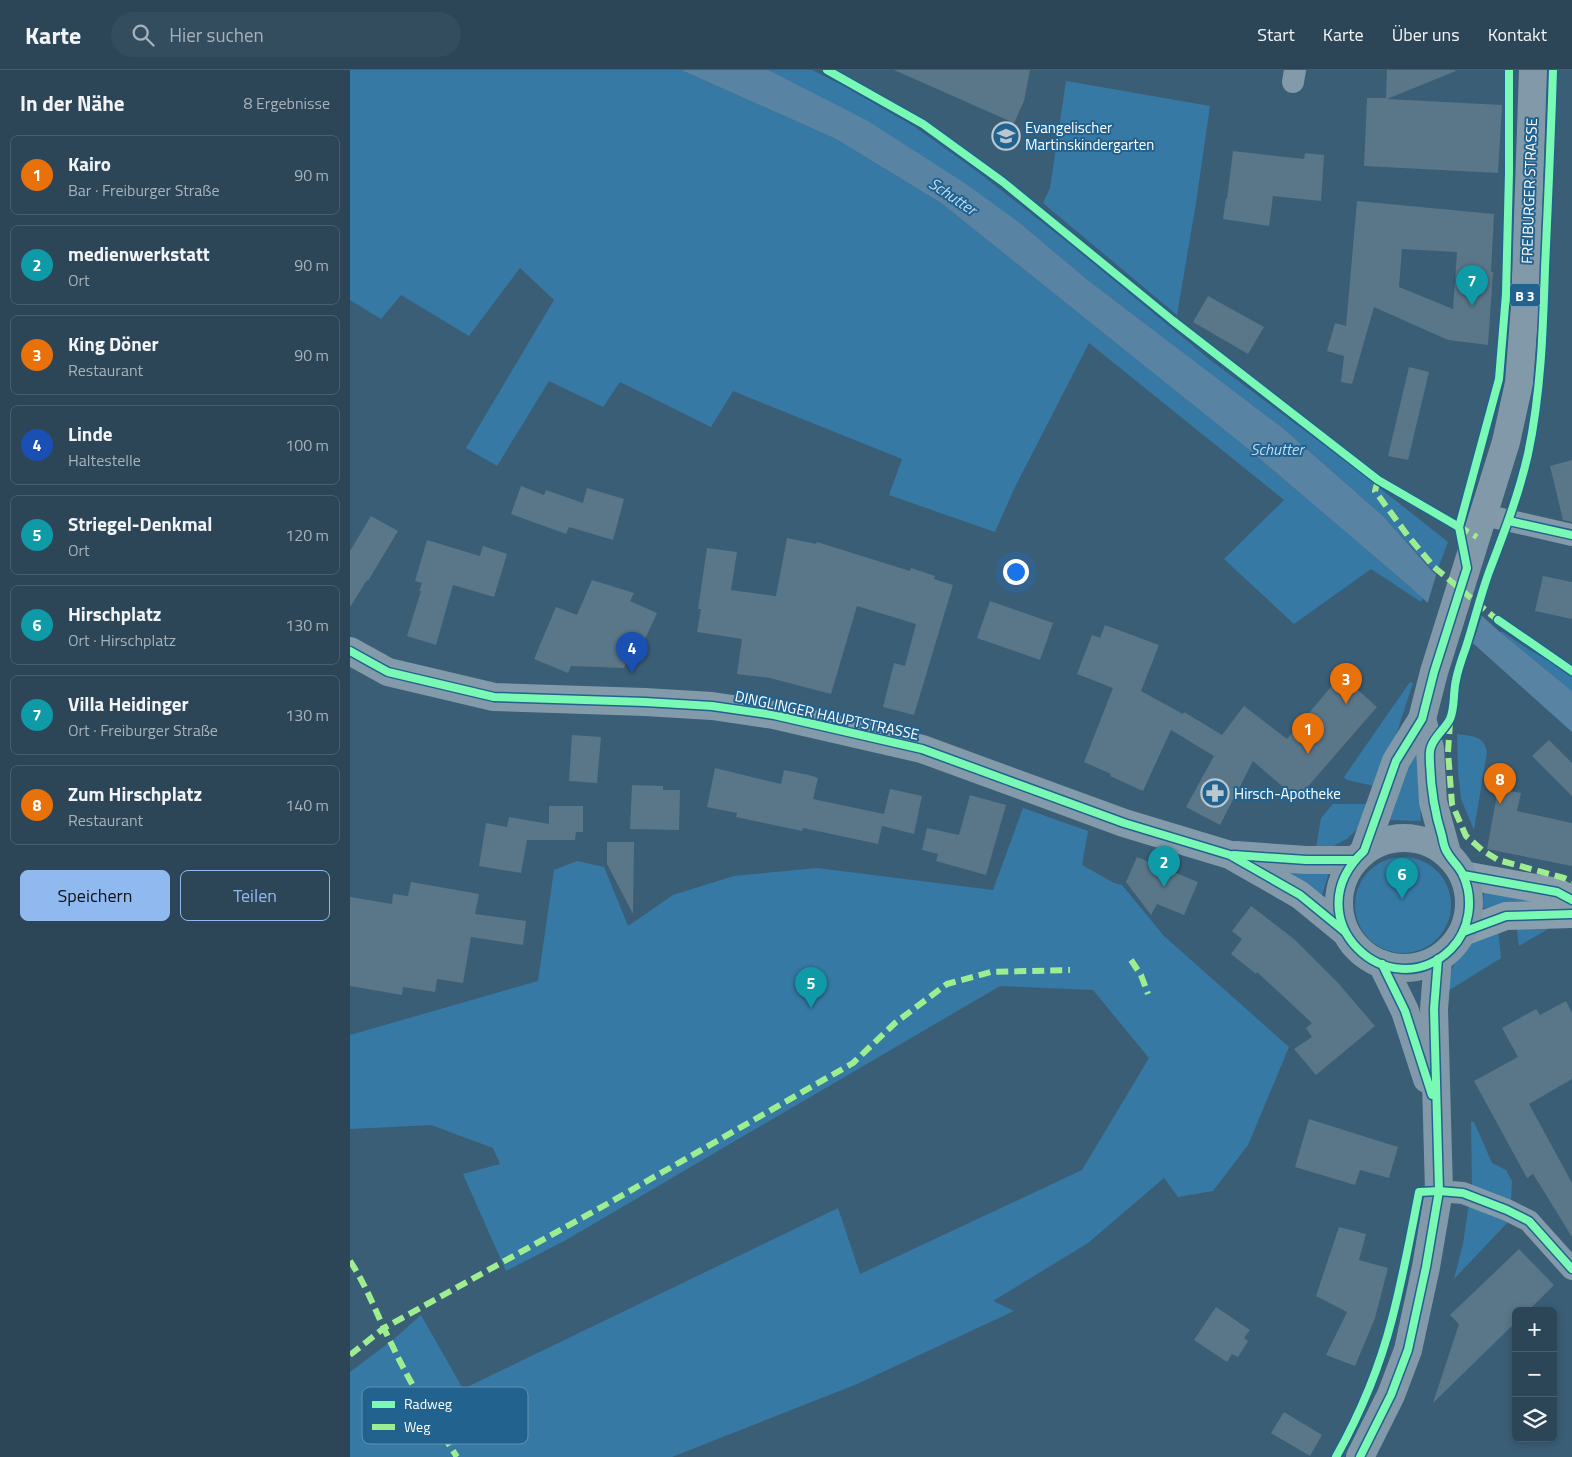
<!DOCTYPE html>
<html lang="de">
<head>
<meta charset="utf-8">
<style>
	:root { --surface:#2c4658; --page:#344d5e; --text:#f1f3f6; --muted:#a6b1ba; --line:#485e6e; --accent:#90b9f0 }
	body { margin:0; font-family:"Titillium Web",sans-serif; background:var(--page); color:var(--text) }
	.controls { position:absolute; right:15px; bottom:15px; display:grid; overflow:hidden; border-radius:8px; box-shadow:0 2px 8px #0003 }
	.controls button { width:45px; height:45px; display:grid; place-items:center; padding:0; border:0; border-bottom:1px solid var(--line); background:var(--surface); color:var(--text); font:25px sans-serif }
	.you { position:absolute; left:665px; top:501px; width:18px; height:18px; margin:-12px; border:4px solid #fff; border-radius:50%; background:#1a73e8; box-shadow:0 0 0 8px #1a73e833 }
	.badge { display:grid; place-items:center; width:32px; height:32px; border-radius:50%; background:var(--accent); color:#fff; font-size:16px; font-weight:700 }
	.pin { position:absolute; translate:-50% -41px; filter:drop-shadow(0 1px 2px #0008) }
	.pin::after { content:''; position:absolute; top:26px; width:18px; height:15px; background:inherit; clip-path:polygon(0 0,100% 0,50% 100%) }
	.list { margin:0; padding:0; list-style:none }
	h2 { display:flex; justify-content:space-between; align-items:center; height:65px; margin:0; padding:0 20px; font-size:21px }
	h2 small { font-size:16px; font-weight:400; color:var(--muted) }
	.list li { display:grid; grid-template-columns:32px 1fr auto; gap:15px; align-items:center; box-sizing:border-box; height:80px; margin:0 10px 10px; padding:0 10px; border:1px solid var(--line); border-radius:8px }
	.list b { display:block; font-size:19px; white-space:nowrap }
	.list p { margin:0; font-size:16px; white-space:nowrap; color:var(--muted) }
	.list em { font-size:16px; font-style:normal; color:var(--muted) }
	.actions { display:flex; gap:10px; padding:15px 20px }
	.actions a { flex:1; padding:11px 0; border:1px solid var(--accent); border-radius:8px; text-align:center; font-size:18px; color:var(--accent) }
	.actions .main { background:var(--accent); color:#111 }
	.icon { flex:none; width:28px; height:28px; fill:none; stroke:currentColor; stroke-width:2; stroke-linecap:round; stroke-linejoin:round }
	.map { position:relative; flex:none; width:1222px; height:1387px; overflow:hidden }
	header { display:flex; align-items:center; gap:30px; box-sizing:border-box; height:70px; padding:0 25px; background:var(--surface); border-bottom:1px solid var(--line) }
	header strong { font-size:24px }
	nav { display:flex; gap:28px; margin-inline-start:auto; font-size:18px }
	.search { width:350px; height:45px; background:var(--page); display:flex; align-items:center; gap:12px; box-sizing:border-box; padding:0 18px; border-radius:28px; color:var(--muted); font-size:19px }
	main { display:flex }
	aside { flex:1; background:var(--surface) }
	.map>svg:first-child { display:block }
</style>
</head>
<body>
<header>
<strong>Karte</strong>
<div class="search"><svg class="icon" aria-label="search" viewBox="0 0 24 24"><circle cx="10" cy="10" r="6"/><path d="M15 15l6 6"/></svg>Hier suchen</div>
<nav><a>Start</a><a>Karte</a><a>Über uns</a><a>Kontakt</a></nav>
</header>
<main>
<aside>
<h2>In der Nähe<small>8 Ergebnisse</small></h2>
<ul class="list">
<li><span class="badge" style="background:#e8710a">1</span><div><b>Kairo</b><p>Bar · Freiburger Straße</p></div><em>90 m</em></li>
<li><span class="badge" style="background:#0f9aa8">2</span><div><b>medienwerkstatt</b><p>Ort</p></div><em>90 m</em></li>
<li><span class="badge" style="background:#e8710a">3</span><div><b>King Döner</b><p>Restaurant</p></div><em>90 m</em></li>
<li><span class="badge" style="background:#1a4fb4">4</span><div><b>Linde</b><p>Haltestelle</p></div><em>100 m</em></li>
<li><span class="badge" style="background:#0f9aa8">5</span><div><b>Striegel-Denkmal</b><p>Ort</p></div><em>120 m</em></li>
<li><span class="badge" style="background:#0f9aa8">6</span><div><b>Hirschplatz</b><p>Ort · Hirschplatz</p></div><em>130 m</em></li>
<li><span class="badge" style="background:#0f9aa8">7</span><div><b>Villa Heidinger</b><p>Ort · Freiburger Straße</p></div><em>130 m</em></li>
<li><span class="badge" style="background:#e8710a">8</span><div><b>Zum Hirschplatz</b><p>Restaurant</p></div><em>140 m</em></li>
</ul>
<div class="actions"><a class="main">Speichern</a><a>Teilen</a></div>
</aside>
<div class="map">
<svg width="1222" height="1387" viewBox="0 0 1222 1387">
	<rect width="100%" height="100%" fill="#3a5e76"/>
	<g fill="#3779a5">
		<path d="M0 0H331L486 69 591 133 897 378 1073 528 1071 532 1021 499 944 554 874 489 934 430 739 273 664 419 645 462 539 425 552 389 383 321 361 357 270 312 253 337 199 311 147 396 116 378 204 230 170 198 119 266 51 225 31 249 0 230Z"/>
		<path d="M418 0H462L490 14 565 57 628 102 721 175 859 289 1002 396 1098 472 1086 504 1034 447 934 359 739 211 671 154Z"/>
		<path d="M716 11 860 36 846 133 827 245 693 133 700 118Z"/>
		<path d="M1150 562H1153L1178 579 1222 604V621Z"/>
		<path d="M1060 612 1063 613 1029 717 997 710 994 707Z"/>
		<path d="M1107 664C1121 666 1134 665 1137 682L1124 760 1111 729 1108 702Z"/>
		<path d="M1067 672 1071 751 1040 750Z"/>
		<path d="M983 734H1021L1013 753 998 768 982 777 966 778 971 748Z"/>
		<path d="M673 738 738 761 732 795 764 813 772 815 814 866 939 977 898 1075 863 1121 828 1127 814 1108 738 1173 643 1231 664 1241 507 1314 322 1387H0V1302L44 1269 71 1245 113 1319 488 1138 510 1204 732 1100 799 988 743 920 650 916 216 1170 156 1201 113 1104 150 1094 143 1078 81 1055 0 1059V965L188 911 204 800 227 791 254 797 278 856 323 825 384 806 467 798 643 820Z"/>
		<circle cx="1053" cy="835" r="48"/>
		<path d="M928 798 980 799 972 825Z"/>
		<path d="M1134 817 1182 831 1133 838Z"/>
		<path d="M1210 852 1169 876 1166 853Z"/>
		<path d="M1148 859 1151 888 1098 921 1099 909 1102 898 1113 881 1128 867Z"/>
		<path d="M1121 1051 1124 1052 1142 1093 1156 1100 1162 1111 1161 1132 1122 1117Z"/>
		<path d="M1119 1133 1158 1152 1104 1209 1113 1174Z"/>
	</g>
	<path fill="#5983a2" d="M331 0H418L518 51 616 114 671 154 739 211 934 359 1034 447 1082 501 1150 562 1222 621V662L1059 516 897 378 591 133 486 69Z"/>
	<path fill="#3a5e76" d="M1087 502 1133 542 1122 575 1077 535Z"/>
	<g fill="#5a7689" fill-rule="evenodd">
		<path d="M544 0H680L674 31 664 53Z"/>
		<path d="M1037 0H1105L1106 1 1037 29 1152 35 1148 103 1014 96 1017 28H1036Z"/>
		<path d="M883 81 954 89 955 83 974 85 971 131 923 126 919 156 873 149 876 128 877 129Z"/>
		<path d="M1007 131 1144 144 1141 202H1143L1138 275 1098 270 1024 237 1002 314 991 312 994 286 977 281 985 253 996 256ZM1052 179 1107 182 1103 239 1049 217Z"/>
		<path d="M858 226 914 257 898 284 843 252Z"/>
		<path d="M1059 297 1079 302 1058 390 1038 386Z"/>
		<path d="M1222 390V452L1213 450 1200 396Z"/>
		<path d="M171 416 194 425 196 420 233 433 237 418 274 429 263 470 219 457 216 464 161 444Z"/>
		<path d="M21 446 48 461 18 511 17 510 0 537V481Z"/>
		<path d="M437 468 466 474 467 472 560 501 561 498 585 506 584 509 603 515 564 645 533 637 544 593 555 596 566 554 507 536 481 624 420 608 387 604 392 569 347 562 351 539H348L357 478 387 482 381 520 426 526Z"/>
		<path d="M77 470 130 486 133 476 157 484 144 527 103 515 86 575 57 566 71 521H69L72 513 65 511Z"/>
		<path d="M1193 506 1222 512V549L1185 541Z"/>
		<path d="M242 510 284 523 280 531 307 543 294 571 285 567 274 598 221 596 218 603 184 589 206 537 227 545Z"/>
		<path d="M640 531 703 553 690 590 627 568Z"/>
		<path d="M755 555 809 575 791 621 833 644 834 642 872 665 894 636 937 669 991 605 1027 637 947 729 903 691 870 755 836 737 864 686 821 660 793 721 760 706 761 704 734 692 763 618 727 604 742 565 750 568Z"/>
		<path d="M222 665 251 667 247 713 219 711Z"/>
		<path d="M1199 670 1222 693V726L1182 686Z"/>
		<path d="M365 698 431 714 434 700 459 705 468 708 463 729 534 744 540 719 572 726 564 764 532 756 528 774 453 758 452 761 386 747 387 743 357 737Z"/>
		<path d="M282 715 313 716V720H330L329 760 280 759Z"/>
		<path d="M1148 719 1171 723 1167 741 1222 753V796L1137 779Z"/>
		<path d="M620 725 656 735 636 805 586 791 588 784 572 780 577 758 609 765Z"/>
		<path d="M199 736H233V762H226L225 770H177L171 803 129 796 136 753 157 757 159 747 199 754Z"/>
		<path d="M257 772H284L283 844 257 794Z"/>
		<path d="M787 787 848 812 834 845 807 834 801 845 776 812Z"/>
		<path d="M61 812 129 824 125 844 176 851 173 875 121 867 113 913 87 909 85 922 53 917 52 925 0 916V827L42 834 43 824 58 826Z"/>
		<path d="M901 836 944 869 989 914 1025 956 966 1005 944 979 962 967 956 958 962 953 907 902 906 904 881 884 892 869 882 861Z"/>
		<path d="M1216 931 1222 943V1009L1179 1034 1222 1113V1167L1183 1104 1177 1108 1124 1011 1168 987 1152 958 1186 939 1190 945Z"/>
		<path d="M959 1049 1048 1077 1039 1108 1010 1100 1005 1115 945 1097Z"/>
		<path d="M989 1157 1016 1164 1009 1190 1038 1198 1025 1248 1005 1296 976 1285 997 1242 966 1226Z"/>
		<path d="M1169 1179 1204 1215 1178 1241H1166V1252L1083 1333 1109 1254 1100 1245Z"/>
		<path d="M866 1237 900 1260 894 1268 898 1271 888 1287 882 1284 877 1292 844 1270Z"/>
		<path d="M934 1342 972 1365 960 1386 921 1363Z"/>
	</g>
	<g fill="none" stroke-linecap="round" stroke-linejoin="round">
		<g stroke="#829aa9" stroke-width="22">
			<path d="M943 12 945 0"/>
			<path d="M1134 445 1222 465"/>
			<path d="M1089 1121 1113 1123 1157 1140 1179 1151 1222 1199"/>
		</g>
		<g stroke="#829aa9" stroke-width="28">
			<path d="M0 581 38 602 144 627 295 632 362 636 424 645 572 679 774 753 880 785 950 825 994 861"/>
			<path d="M886 785 956 790H1004"/>
		</g>
		<g stroke="#8a9fae" stroke-width="28">
			<path d="M1113 805 1207 822 1222 830"/>
			<path d="M1113 862 1156 846 1222 844"/>
		</g>
		<g stroke="#8199a9" stroke-width="28">
			<path d="M1072 649 1080 678 1083 732 1097 783"/>
			<circle cx="1054" cy="833" r="65"/>
			<path d="M1014 781 1046 691 1072 649 1084 602 1156 372 1169 313 1175 236 1183 0"/>
			<path d="M1032 894 1055 941 1077 1009"/>
			<path d="M1010 1387 1041 1325 1058 1280 1076 1197 1089 1121 1084 939 1088 889"/>
		</g>
		<g stroke="#9fed91" stroke-width="6" stroke-dasharray="12 6" stroke-linecap="butt">
			<path d="M1028 410 1025 421 1058 466 1084 497 1151 553"/>
			<path d="M1108 456 1127 467"/>
			<path d="M1100 652 1098 682 1102 734 1116 766 1132 780 1148 790 1214 808 1222 812"/>
			<path d="M781 890 791 905 798 924"/>
			<path d="M0 1191C18 1218 28 1248 43 1277 61 1315 84 1352 107 1387"/>
			<path d="M0 1285 34 1258 257 1134 503 993 545 953 597 914 641 902 720 900"/>
		</g>
		<g stroke="#22628f" stroke-width="11">
			<g id="cycleway">
				<path d="M477 0 573 54 653 112 822 250 1028 410 1109 457"/>
				<path d="M1159 0V103L1156 224 1149 309 1109 457 1117 498 1084 602 1072 649 1046 691 1014 781C942 848 1039 940 1101 879 1120 860 1124 829 1113 805 1109 796 1101 790 1097 782 1094 778 1093 771 1092 766 1084 741 1081 720 1080 694 1080 689 1079 682 1081 677 1084 667 1095 659 1100 649 1105 638 1103 622 1106 610 1108 599 1112 588 1116 577 1124 552 1130 527 1139 502 1154 463 1169 424 1178 384 1191 323 1193 260 1195 198 1198 132 1201 66 1203 0"/>
				<path d="M1159 451 1222 465"/>
				<path d="M1148 550 1222 601"/>
				<path d="M0 581 38 602 144 627 295 632 362 636 424 645 572 679 774 753 880 785 950 825 994 861"/>
				<path d="M884 785 956 790H1004"/>
				<path d="M1113 805 1207 822 1222 830"/>
				<path d="M1113 862 1156 846 1222 844"/>
				<path d="M1032 894 1055 941 1082 1025"/>
				<path d="M986 1387C1010 1344 1030 1296 1042 1249 1053 1207 1061 1164 1069 1122L1089 1121 1113 1123 1157 1140 1179 1151 1222 1199"/>
				<path d="M1010 1387 1041 1325 1058 1280 1076 1197 1089 1121 1084 939 1088 889"/>
			</g>
		</g>
		<use href="#cycleway" stroke="#7af9b4" stroke-width="8"/>
	</g>
	<defs>
		<g id="school-ring" transform="scale(1.4375)"><circle r="9.5" fill="#22628f" stroke="#bac7cf" stroke-width="1.5"/><path d="M0-5L7-2L0 1L-7-2ZM-4 1L0 2.5L4 1V4Q0 6-4 4Z" fill="#bac7cf"/></g>
		<g id="pharmacy-ring" transform="scale(1.4375)"><circle r="9.5" fill="#22628f" stroke="#bac7cf" stroke-width="1.5"/><path d="M-2-6h4v4h4v4h-4v4h-4v-4h-4v-4h4Z" fill="#bac7cf"/></g>
	</defs>
	<g fill-rule="evenodd">
		<use href="#school-ring" x="656" y="66"/>
		<use href="#pharmacy-ring" x="865" y="723"/>
	</g>
	<g text-anchor="middle" dominant-baseline="central" stroke-width="4" stroke-linejoin="round" paint-order="stroke">
		<rect fill="#22628f" stroke="#bdd0dd" stroke-width="1" x="1160" y="213.5" width="30" height="23" rx="4"/>
		<g font-size="14" font-weight="bold" fill="#fff">
			<text x="1175" y="225">B 3</text>
		</g>
		<g font-size="15" fill="#fff" stroke="#22628f" text-anchor="start">
			<text x="675" y="57">Evangelischer<tspan x="675" dy="17">Martinskindergarten</tspan></text>
			<text x="884" y="723">Hirsch-Apotheke</text>
		</g>
		<g font-size="15" fill="#fff" stroke="#22628f">
			<text transform="translate(1179 121) rotate(-88)">FREIBURGER STRASSE</text>
			<text transform="translate(477 645) rotate(12)">DINGLINGER HAUPTSTRASSE</text>
		</g>
		<g font-size="16" font-style="italic" fill="#bedef3" stroke="#22628f">
			<text transform="translate(603 126) rotate(34)">Schutter</text>
			<text x="927" y="379">Schutter</text>
		</g>
	</g>
	<rect x="12" y="1317" width="166" height="57" rx="8" fill="#22628f" stroke="#6491b1" stroke-width="1"/>
	<rect x="22" y="1331" width="23" height="7" fill="#7af9b4"/>
	<rect x="22" y="1354" width="23" height="6" fill="#9fed91"/>
	<g font-size="14" fill="#fff">
		<text x="54" y="1339">Radweg</text>
		<text x="54" y="1362">Weg</text>
	</g>
</svg>
<div class="controls">
<button>+</button>
<button>−</button>
<button><svg class="icon" aria-label="layers" viewBox="0 0 24 24"><path d="M12 4l9 5-9 5-9-5zM3 14l9 5 9-5"/></svg></button>
</div>
<div class="you"></div>
<div class="pin badge" style="left:958px;top:684px;background:#e8710a">1</div>
<div class="pin badge" style="left:814px;top:817px;background:#0f9aa8">2</div>
<div class="pin badge" style="left:996px;top:634px;background:#e8710a">3</div>
<div class="pin badge" style="left:282px;top:603px;background:#1a4fb4">4</div>
<div class="pin badge" style="left:461px;top:938px;background:#0f9aa8">5</div>
<div class="pin badge" style="left:1052px;top:829px;background:#0f9aa8">6</div>
<div class="pin badge" style="left:1122px;top:236px;background:#0f9aa8">7</div>
<div class="pin badge" style="left:1150px;top:734px;background:#e8710a">8</div>
</div>
</main>
</body>
</html>
